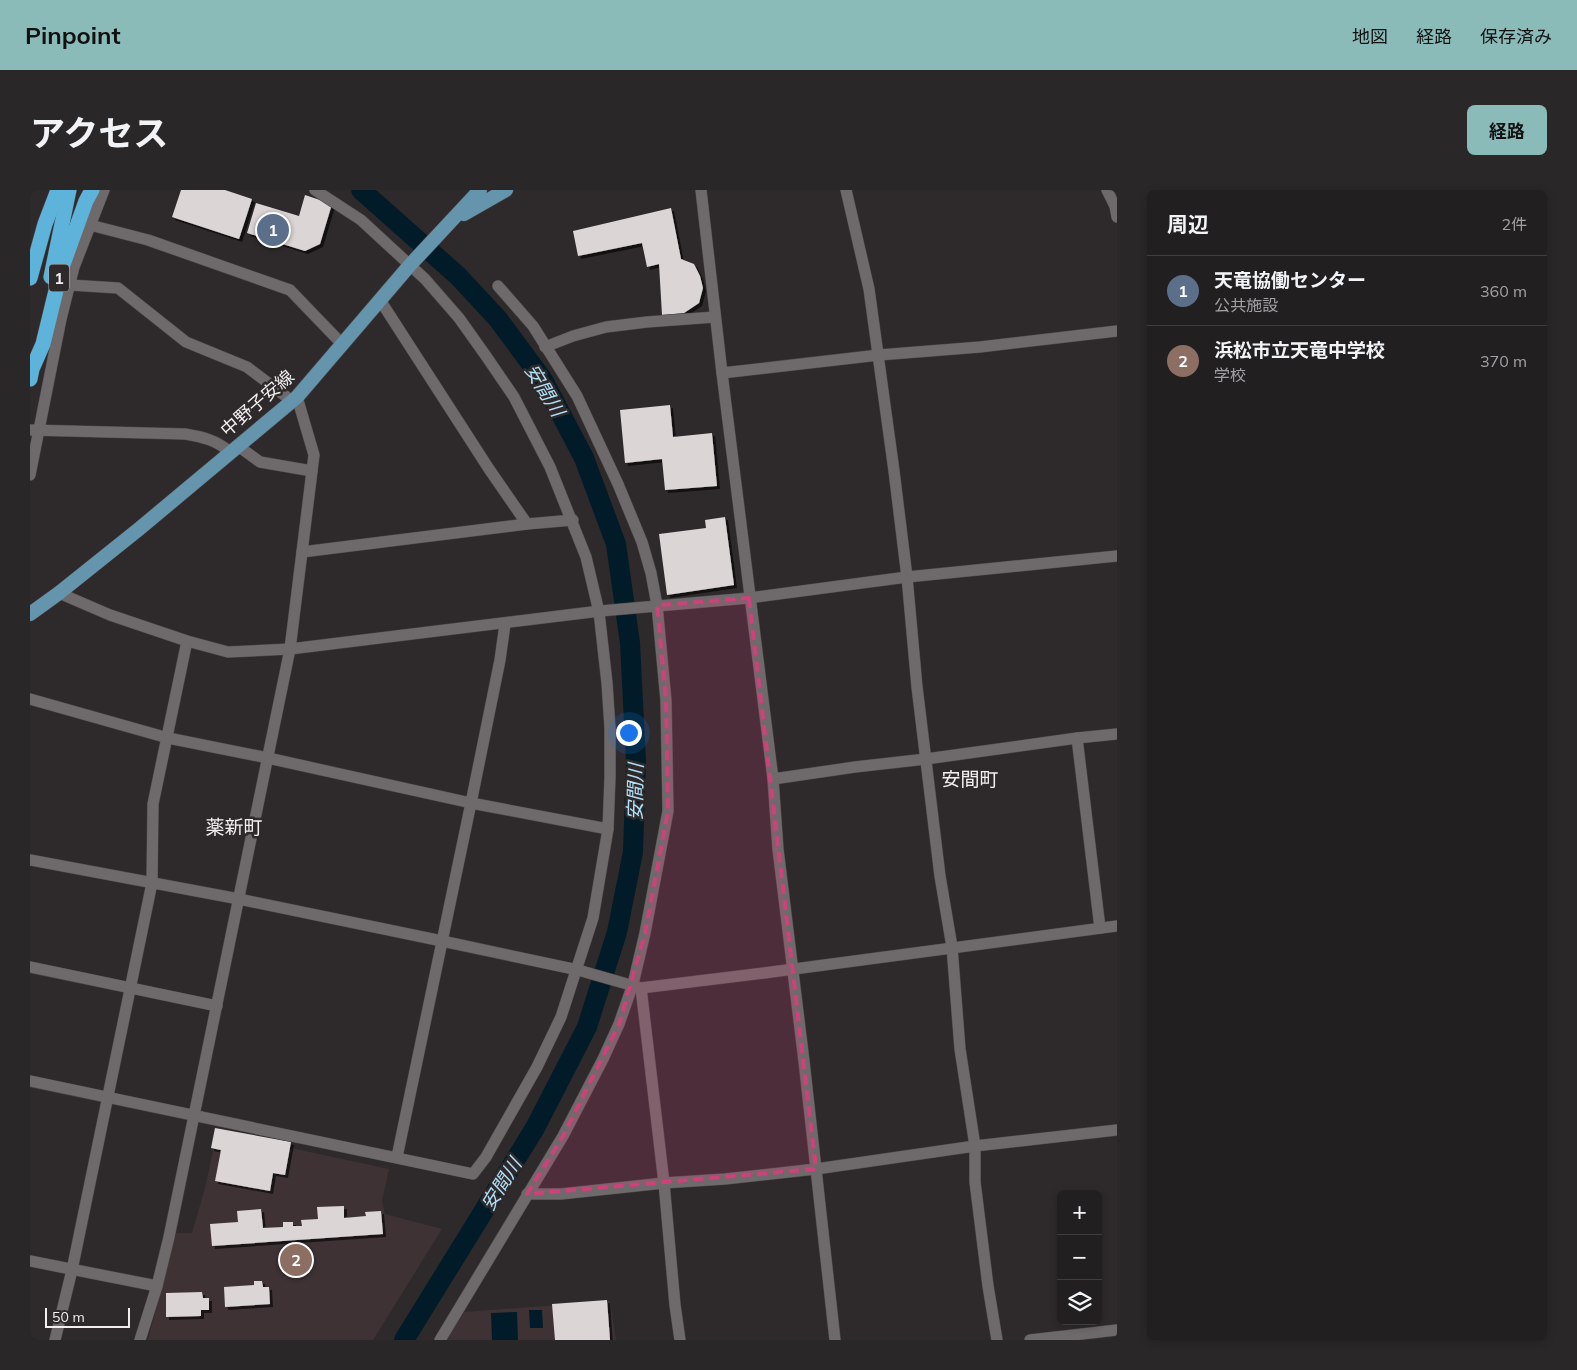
<!DOCTYPE html>
<html lang="ja">
<head>
<meta charset="utf-8">
<style>
	:root { --surface:#221f20; --page:#2a2729; --text:#f1f3f6; --muted:#a2a2a5; --line:#3f3d3e; --accent:#8bbbb9 }
	body { margin:0; font-family:Mulish,"Noto Sans JP",sans-serif; background:var(--page); color:var(--text) }
	.controls { position:absolute; right:15px; bottom:15px; display:grid; overflow:hidden; border-radius:8px; box-shadow:0 2px 8px #0003 }
	.controls button { width:45px; height:45px; display:grid; place-items:center; padding:0; border:0; border-bottom:1px solid var(--line); background:var(--surface); color:var(--text); font:25px sans-serif }
	.scale { position:absolute; left:15px; bottom:12px; width:85px; box-sizing:border-box; padding-left:5px; border:2px solid #f2eff0; border-top:0; font-size:14px; line-height:18px; white-space:nowrap; color:#f2eff0; -webkit-text-stroke:4px #2e292a; paint-order:stroke }
	.you { position:absolute; left:598px; top:542px; width:18px; height:18px; margin:-12px; border:4px solid #fff; border-radius:50%; background:#1a73e8; box-shadow:0 0 0 8px #1a73e833 }
	.badge { display:grid; place-items:center; width:32px; height:32px; border-radius:50%; background:var(--accent); color:#fff; font-size:16px; font-weight:700 }
	.pin { position:absolute; translate:-50% -50%; border:2px solid #fff; box-shadow:0 1px 5px #0006 }
	.list { margin:0; padding:0; list-style:none }
	h2 { display:flex; justify-content:space-between; align-items:center; height:65px; margin:0; padding:0 20px; font-size:21px }
	h2 small { font-size:16px; font-weight:400; color:var(--muted) }
	.list li { display:grid; grid-template-columns:32px 1fr auto; gap:15px; align-items:center; box-sizing:border-box; height:70px; padding:0 20px; border-top:1px solid var(--line) }
	.list b { display:block; font-size:19px; white-space:nowrap }
	.list p { margin:0; font-size:16px; white-space:nowrap; color:var(--muted) }
	.list em { font-size:16px; font-style:normal; color:var(--muted) }
	.icon { flex:none; width:28px; height:28px; fill:none; stroke:currentColor; stroke-width:2; stroke-linecap:round; stroke-linejoin:round }
	.map { position:relative; flex:none; width:1087px; height:1150px; overflow:hidden; border-radius:8px }
	header { display:flex; align-items:center; gap:30px; box-sizing:border-box; height:70px; padding:0 25px; background:var(--accent); color:#111 }
	header strong { font-size:24px }
	nav { display:flex; gap:28px; margin-inline-start:auto; font-size:18px }
	.intro { display:flex; align-items:center; justify-content:space-between; box-sizing:border-box; height:120px; padding:0 30px }
	h1 { margin:0; font-size:35px }
	.button { padding:12px 22px; border-radius:8px; background:var(--accent); color:#111; font-size:18px; font-weight:700 }
	main { display:flex; gap:30px; padding:0 30px }
	aside { flex:1; background:var(--surface); border-radius:8px; box-shadow:0 2px 8px #0003 }
	.map>svg:first-child { display:block }
</style>
</head>
<body>
<header>
<strong>Pinpoint</strong>
<nav><a>地図</a><a>経路</a><a>保存済み</a></nav>
</header>
<div class="intro"><h1>アクセス</h1><a class="button">経路</a></div>
<main>
<div class="map">
<svg width="1087" height="1150" viewBox="0 0 1087 1150">
	<defs>
		<filter id="shadow"><feDropShadow dx="3" dy="3" stdDeviation="0" flood-color="#0009"/></filter>
	</defs>
	<rect width="100%" height="100%" fill="#2e292a"/>
	<g fill="#3e3235">
		<path d="M187 942 359 979 352 1011 355 1024 412 1039 343 1150H118L146 1043H162L175 998Z"/>
		<path d="M580 1111 586 1150H417L434 1122Z"/>
	</g>
	<g fill="#011c28">
		<path d="M512 1120 513 1138H500L499 1120Z"/>
		<path d="M487 1122 488 1150H462L461 1123Z"/>
	</g>
	<g fill="none" stroke-linecap="round" stroke-linejoin="round">
		<path stroke="#011c28" stroke-width="20" d="M331 0 428 86 468 129 513 190 554 268 586 354 600 453 606 572 603 662 587 742 557 837 505 938 374 1150"/>
	</g>
	<g fill="#dbd5d6" filter="url(#shadow)">
		<path d="M151 0H195L222 9 209 49 142 27Z"/>
		<path d="M275 5 302 14 290 54 275 61 217 43 226 13 269 26Z"/>
		<path d="M641 18 651 69 664 74 670 86 673 98 669 113 654 123 632 125 629 74 617 77 612 53 548 66 543 41Z"/>
		<path d="M640 215 643 247 682 243 687 296 635 300 632 269 595 273 590 220Z"/>
		<path d="M695 327 704 395 637 405 629 344 676 338 675 330Z"/>
		<path d="M185 938 261 952 255 985 243 983 240 1001 185 991 191 960 181 958Z"/>
		<path d="M314 1016V1028L336 1026 335 1022 351 1021 353 1044 182 1056 180 1034 208 1032 207 1021 231 1019 233 1038 253 1037V1032H263V1036H272L271 1030 288 1029 287 1017Z"/>
		<path d="M224 1091H232L233 1097H239L240 1114 195 1117 194 1097 224 1095Z"/>
		<path d="M172 1102 173 1108H179V1120H171V1126L136 1127V1103Z"/>
		<path d="M577 1110 580 1150H525L522 1114Z"/>
	</g>
	<g fill="none" stroke-linecap="round" stroke-linejoin="round">
		<g stroke="#4b4748" stroke-width="12">
			<g id="minor">
				<path d="M671 0 692 183"/>
				<path d="M816 0 839 99 864 281 877 387 887 497 910 686 922 757 930 859 945 956V992L958 1096 967 1150"/>
				<path d="M1077 0 1085 16 1087 27"/>
				<path d="M60 35 118 50 260 100 312 154"/>
				<path d="M40 95 88 98 156 152 217 177 262 211"/>
				<path d="M350 110 459 279 497 334"/>
				<path d="M1087 141 950 157 849 165 692 183 743 589 825 577 896 569 1047 548 1087 544"/>
				<path d="M515 157 543 146 576 137 617 132 685 127"/>
				<path d="M0 240 155 244C173 247 186 250 200 262"/>
				<path d="M208 256 230 272 282 281"/>
				<path d="M0 285 31 129 44 77 74 0"/>
				<path d="M272 362 497 334 543 330"/>
				<path d="M29 403 80 425 157 451 198 462 260 459 570 421 719 408 877 387 1087 366"/>
				<path d="M0 509 138 548 238 568 441 613 578 639"/>
				<path d="M1047 548 1070 738"/>
				<path d="M743 589 748 659 774 871 805 1150"/>
				<path d="M0 670 209 709 412 751 548 780 611 798 734 783 1087 736"/>
				<path d="M0 777 187 816"/>
				<path d="M611 798 634 993 645 1115 650 1150"/>
				<path d="M0 891 443 984 456 967 507 877 531 827 563 728 578 639 580 587V538L577 493 569 422 556 367 520 277 484 207 456 166 429 128 395 89 331 30 285 0"/>
				<path d="M367 967 441 613 470 470 475 434"/>
				<path d="M497 1004H531L634 993 695 989 786 979 945 956 1087 940"/>
				<path d="M0 1071 127 1096"/>
				<path d="M25 1150 42 1080 122 693 123 614 157 451"/>
				<path d="M110 1150 127 1096 139 1047 260 459 284 265 267 207"/>
				<path d="M410 1150 533 946 573 869 589 834 603 794 615 743 638 621 636 511 627 415 621 383 612 352 588 294 547 206 503 136 468 96"/>
				<path d="M1000 1150 1087 1140"/>
			</g>
		</g>
		<g stroke="#4b4748" stroke-width="15">
			<g id="major">
				<path d="M434 24 476 0"/>
				<path d="M0 424 29 403 109 339 267 207 380 75 450 0"/>
			</g>
		</g>
		<g stroke="#4b4748" stroke-width="16">
			<g id="highway">
				<path d="M21 87 39 0"/>
				<path d="M0 88 15 34 28 0"/>
				<path d="M0 189 2 179 13 154 31 80 56 11 62 0"/>
			</g>
		</g>
		<use href="#minor" stroke="#6e696a" stroke-width="11"/>
		<use href="#major" stroke="#6495ad" stroke-width="14"/>
		<use href="#highway" stroke="#5db3d9" stroke-width="15"/>
	</g>
	<path fill="#cc4379" fill-opacity="0.2" stroke="#cc4379" stroke-width="4" stroke-dasharray="10 6" stroke-linejoin="round" d="M719 408 786 979 497 1004 533 946 589 834 615 743 638 621 636 511 627 415Z"/>
	<g text-anchor="middle" dominant-baseline="central" stroke-width="5" stroke-linejoin="round" paint-order="stroke">
		<rect fill="#2e292a" stroke="#b7b4b5" stroke-width="1" x="19" y="74.5" width="20" height="27" rx="4"/>
		<g font-size="16" font-weight="bold" fill="#f2eff0">
			<text x="29" y="88">1</text>
		</g>
		<g font-size="18" fill="#f2eff0" stroke="#2e292a">
			<text transform="translate(227 213) rotate(-41)">中野子安線</text>
		</g>
		<g font-size="19" font-style="italic" fill="#b1e0f8" stroke="#2e292a">
			<text transform="translate(515 200) rotate(59)">安間川</text>
			<text transform="translate(605 602) rotate(-89)">安間川</text>
			<text transform="translate(471 994) rotate(-58)">安間川</text>
		</g>
		<g font-size="19" fill="#f2eff0" stroke="#2e292a">
			<text x="940" y="589">安間町</text>
			<text x="204" y="637">薬新町</text>
		</g>
	</g>
</svg>
<div class="controls">
<button>+</button>
<button>−</button>
<button><svg class="icon" aria-label="layers" viewBox="0 0 24 24"><path d="M12 4l9 5-9 5-9-5zM3 14l9 5 9-5"/></svg></button>
</div>
<div class="scale">50 m</div>
<div class="you"></div>
<div class="pin badge" style="left:243px;top:40px;background:#5c6f8a">1</div>
<div class="pin badge" style="left:266px;top:1070px;background:#8d6e63">2</div>
</div>
<aside>
<h2>周辺<small>2件</small></h2>
<ul class="list">
<li><span class="badge" style="background:#5c6f8a">1</span><div><b>天竜協働センター</b><p>公共施設</p></div><em>360 m</em></li>
<li><span class="badge" style="background:#8d6e63">2</span><div><b>浜松市立天竜中学校</b><p>学校</p></div><em>370 m</em></li>
</ul>
</aside>
</main>
</body>
</html>
